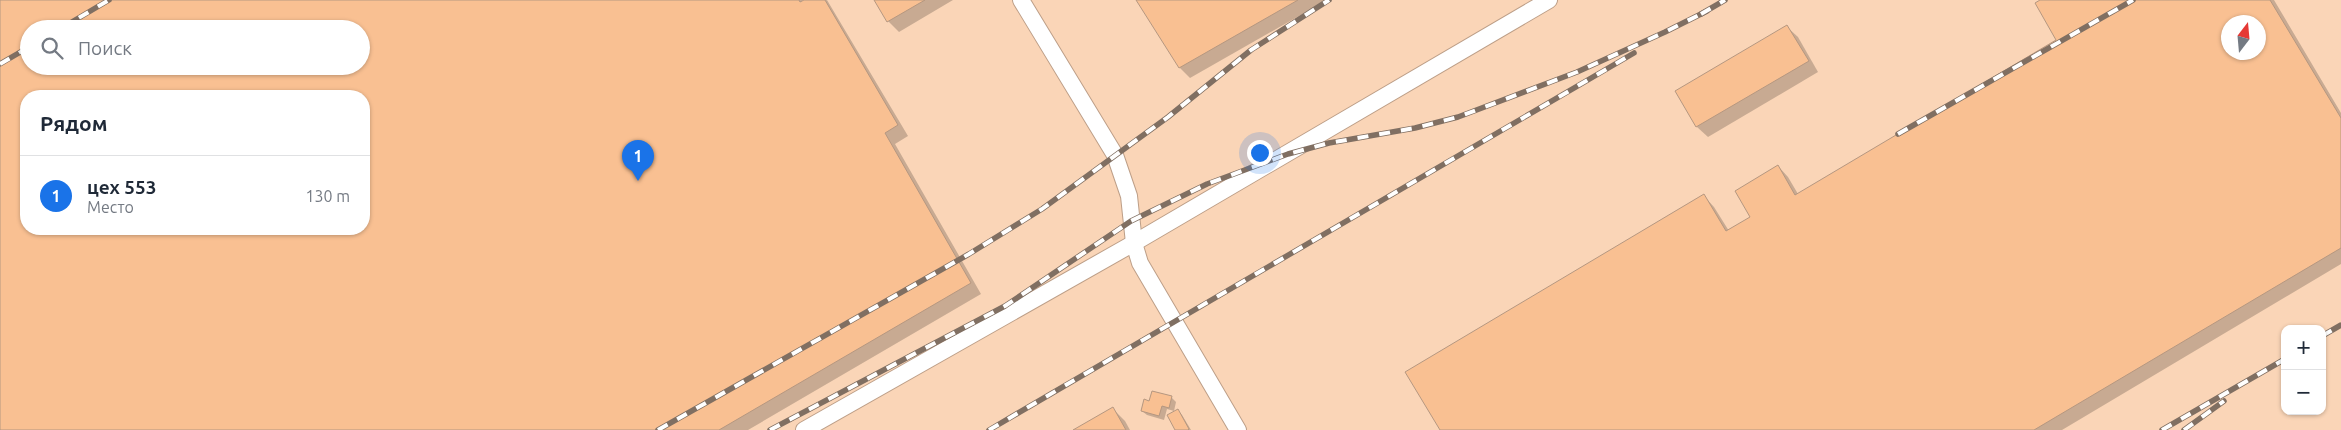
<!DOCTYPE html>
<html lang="ru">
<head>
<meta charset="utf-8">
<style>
	:root { --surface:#fff; --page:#f2f2f3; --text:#1f2937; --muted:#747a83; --line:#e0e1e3; --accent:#1a73e8 }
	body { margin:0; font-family:Ubuntu,sans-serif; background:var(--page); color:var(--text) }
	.controls { position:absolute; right:15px; bottom:15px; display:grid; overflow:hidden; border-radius:10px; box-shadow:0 1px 4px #0004 }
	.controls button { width:45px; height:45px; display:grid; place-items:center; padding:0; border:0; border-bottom:1px solid var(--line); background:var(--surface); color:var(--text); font:25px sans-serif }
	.compass { position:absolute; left:2221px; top:15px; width:45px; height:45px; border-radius:50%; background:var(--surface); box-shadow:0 1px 4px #0004; rotate:16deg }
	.you { position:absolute; left:1259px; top:152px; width:18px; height:18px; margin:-12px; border:4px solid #fff; border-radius:50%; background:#1a73e8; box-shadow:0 0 0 8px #1a73e833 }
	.badge { display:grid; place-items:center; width:32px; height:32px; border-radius:50%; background:var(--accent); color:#fff; font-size:16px; font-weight:700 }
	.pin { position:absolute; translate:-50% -41px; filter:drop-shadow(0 1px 2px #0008) }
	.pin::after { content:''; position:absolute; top:26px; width:18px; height:15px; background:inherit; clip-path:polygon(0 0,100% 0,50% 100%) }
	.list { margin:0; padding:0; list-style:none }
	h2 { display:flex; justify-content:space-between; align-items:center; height:65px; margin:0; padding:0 20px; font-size:21px }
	h2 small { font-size:16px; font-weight:400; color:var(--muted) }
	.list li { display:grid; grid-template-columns:32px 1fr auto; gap:15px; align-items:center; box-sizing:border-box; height:80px; padding:0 20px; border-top:1px solid var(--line) }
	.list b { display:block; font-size:19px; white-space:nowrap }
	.list p { margin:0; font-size:16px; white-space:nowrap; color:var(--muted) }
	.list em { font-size:16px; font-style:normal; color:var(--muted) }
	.icon { flex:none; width:28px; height:28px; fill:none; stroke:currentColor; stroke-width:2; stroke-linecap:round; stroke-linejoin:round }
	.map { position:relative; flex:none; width:2341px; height:430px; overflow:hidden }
	.search { position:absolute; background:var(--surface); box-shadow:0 1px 4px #0004; left:20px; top:20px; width:350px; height:55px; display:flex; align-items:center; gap:12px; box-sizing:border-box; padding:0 18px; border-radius:28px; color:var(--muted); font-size:19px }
	.panel { position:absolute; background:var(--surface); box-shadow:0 1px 4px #0004; left:20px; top:90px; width:350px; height:145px; border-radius:20px }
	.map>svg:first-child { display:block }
</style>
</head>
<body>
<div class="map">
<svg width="2341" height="430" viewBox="0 0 2341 430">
	<rect width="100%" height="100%" fill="#fde4d0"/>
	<path fill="#fad5b7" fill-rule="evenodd" d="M0 0H2341V430H0ZM2228 22H2258V52H2228ZM29 29H361V66H29ZM26 96H364V229H26ZM2285 329H2322V411H2285Z"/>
	<g fill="#0003" fill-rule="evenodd">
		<path d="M0 0H802L804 2 827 0 908 136 895 144 981 294 748 430H0ZM29 29H361V66H29ZM26 96H364V229H26Z"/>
		<path d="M876 0H953L899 32 888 21Z"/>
		<path d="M1138 0H1327L1190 78 1180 68Z"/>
		<path d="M2043 0H2274L2341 113V264L2062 430H1442L1704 196 1714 207 1729 231 1752 217 1778 166 1788 177 1798 194 2058 40ZM2228 22H2258V52H2228Z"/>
		<path d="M1787 27 1798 37 1818 72 1708 137 1697 127 1677 91Z"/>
		<path d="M1153 392 1172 398 1176 402 1174 411 1167 409 1164 420 1147 415 1142 411 1150 402Z"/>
		<path d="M1113 409 1125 421 1130 430H1075Z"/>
		<path d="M1178 411 1182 415 1191 430H1177Z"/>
	</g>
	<g fill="#f9c092" stroke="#b59780" fill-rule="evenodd">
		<path d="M0 0H799L800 2 804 0H825L898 125 885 133 971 283 719 430H0ZM29 29H361V66H29ZM26 96H364V229H26Z"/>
		<path d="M874 0H925L887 22Z"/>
		<path d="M1136 0H1298L1179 68Z"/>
		<path d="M2040 0H2270L2341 118V248L2034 430H1440L1405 372 1704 194 1726 231 1750 217 1735 191 1778 165 1795 195 2056 40 2035 3ZM2228 22H2258V52H2228Z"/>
		<path d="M1787 25 1809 61 1696 127 1675 91Z"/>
		<path d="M1152 391 1172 396 1169 408 1162 406 1159 416 1141 411 1144 399 1149 401Z"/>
		<path d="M1113 407 1126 430H1073Z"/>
		<path d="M1178 409 1189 429 1188 430H1175L1167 415Z"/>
	</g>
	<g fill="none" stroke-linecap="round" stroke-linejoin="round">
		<g stroke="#bd9f88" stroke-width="18">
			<g id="service">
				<path d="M1021 0 1115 155 1129 196 1134 243 1140 263 1238 430"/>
				<path d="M804 430 1134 243 1549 0"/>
			</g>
		</g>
		<use href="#service" stroke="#fff" stroke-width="16"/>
		<g stroke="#806f62" stroke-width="5.5">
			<g id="rail">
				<path d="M1701 14 1725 0"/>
				<path d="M60 29 109 0"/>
				<path d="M0 64 29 47"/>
				<path d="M1898 134 2133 0"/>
				<path d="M2322 336 2341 325"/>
				<path d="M658 430 969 254 1042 209 1168 117 1251 50 1329 0"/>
				<path d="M770 430 1005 306 1131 221 1207 184 1288 154 1329 143 1415 128 1458 117 1577 72 1665 32 1707 11"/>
				<path d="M989 430 1634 53"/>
				<path d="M2162 430 2285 359"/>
				<path d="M2184 430 2224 401"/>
			</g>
		</g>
		<use href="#rail" stroke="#fff" stroke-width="4" stroke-dasharray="11" stroke-linecap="butt"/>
	</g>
</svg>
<div class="controls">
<button>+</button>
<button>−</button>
</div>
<svg class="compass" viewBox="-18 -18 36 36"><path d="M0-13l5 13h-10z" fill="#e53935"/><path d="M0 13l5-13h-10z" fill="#747a83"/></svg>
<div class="you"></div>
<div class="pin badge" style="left:638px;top:181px">1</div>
<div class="search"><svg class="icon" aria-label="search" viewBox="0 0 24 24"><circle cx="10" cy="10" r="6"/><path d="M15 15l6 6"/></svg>Поиск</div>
<section class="panel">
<h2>Рядом<small></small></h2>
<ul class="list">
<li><span class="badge">1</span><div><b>цех 553</b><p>Место</p></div><em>130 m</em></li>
</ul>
</section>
</div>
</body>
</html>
